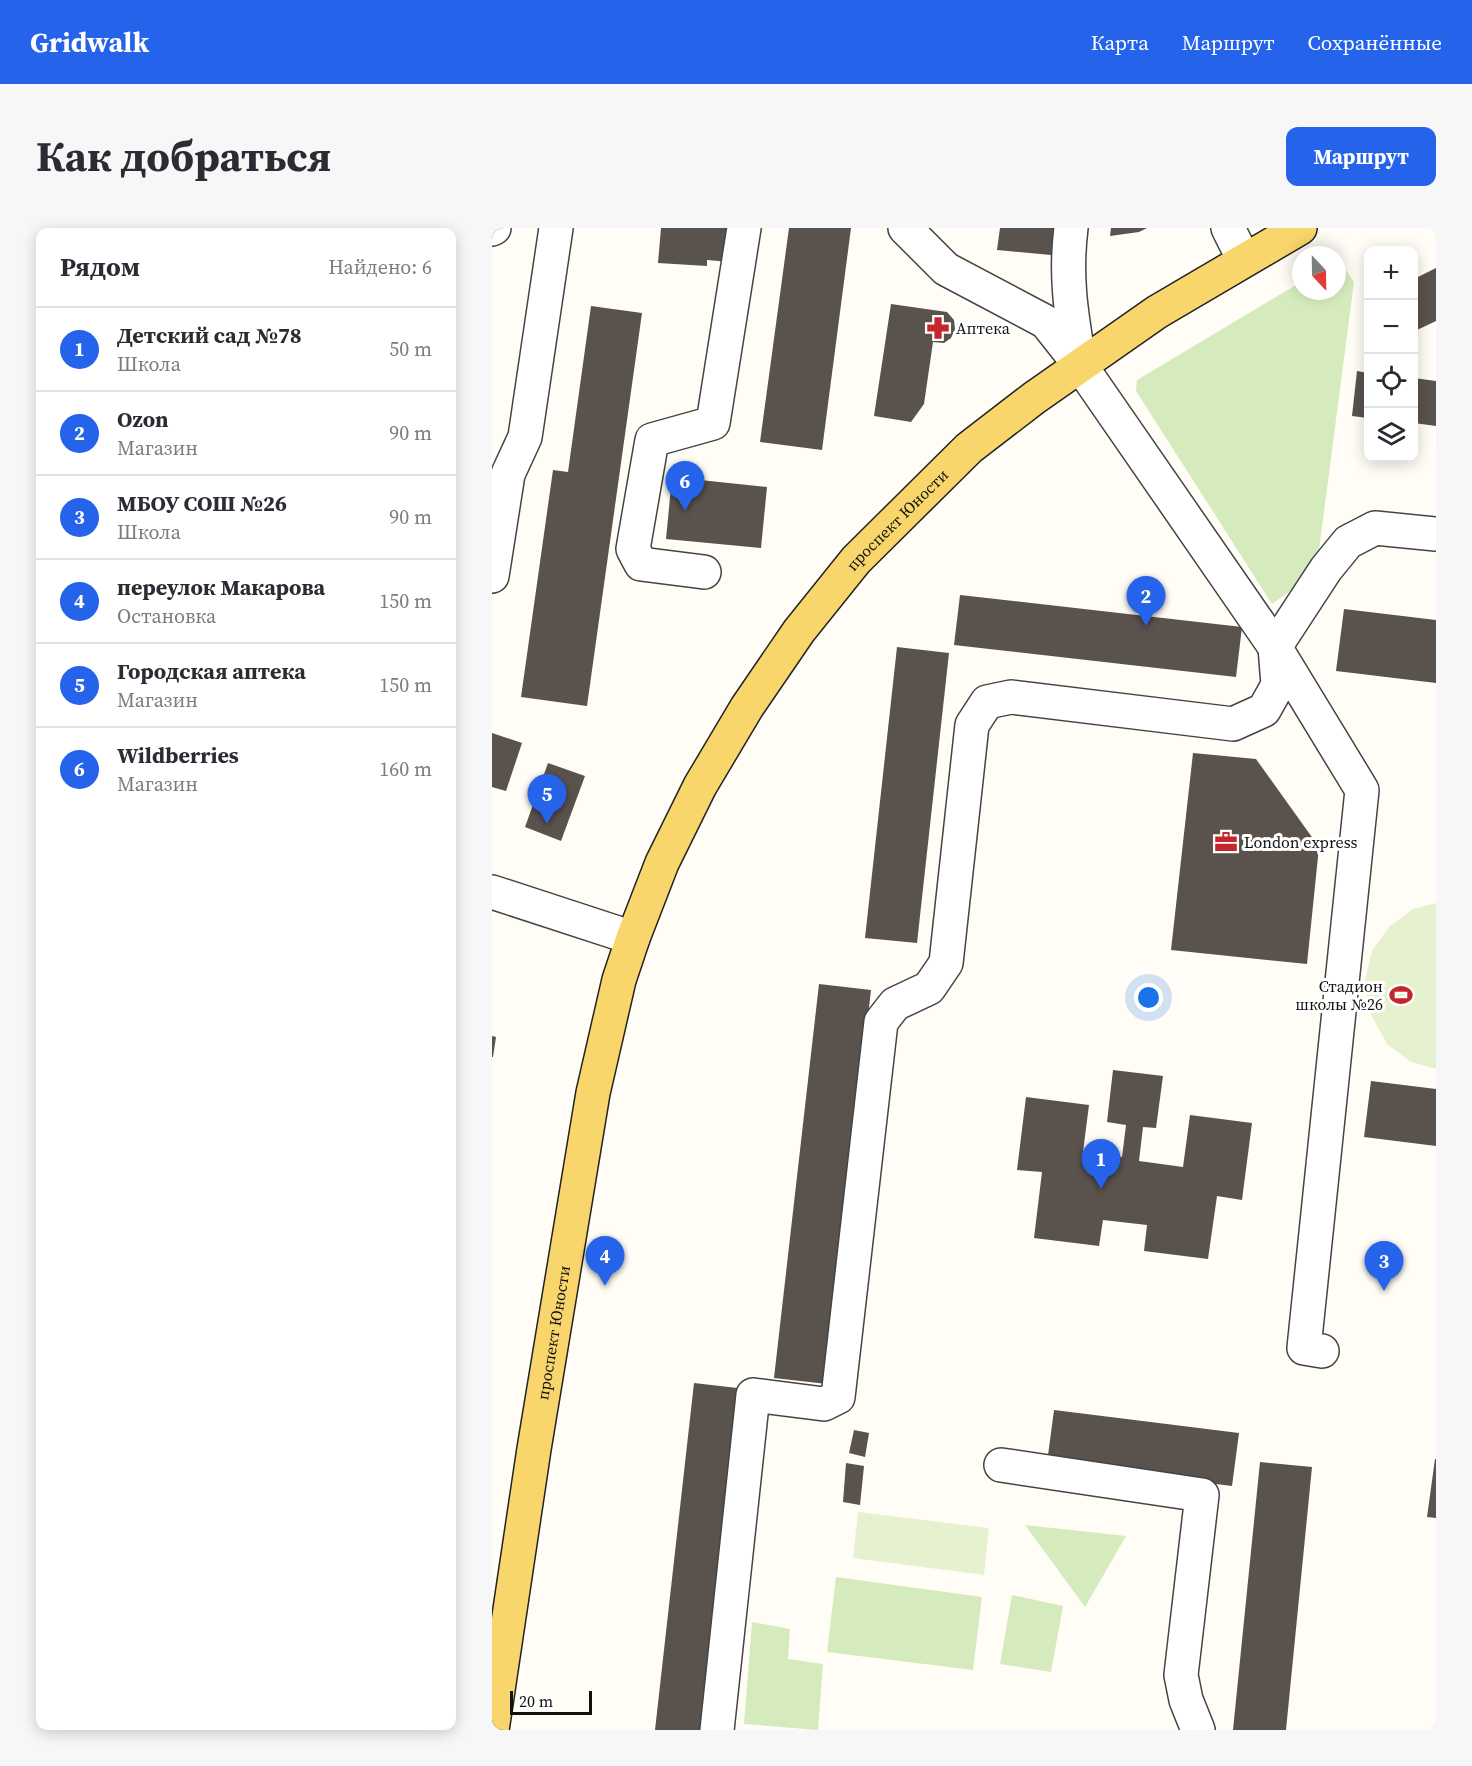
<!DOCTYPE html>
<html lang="ru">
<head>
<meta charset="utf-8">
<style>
	:root { --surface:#fff; --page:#f7f7f7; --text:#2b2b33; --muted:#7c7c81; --line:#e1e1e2; --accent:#2563eb }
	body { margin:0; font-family:"Source Serif 4",serif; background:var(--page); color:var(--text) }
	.controls { position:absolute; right:18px; top:18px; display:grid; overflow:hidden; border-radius:12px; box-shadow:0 3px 15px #0003 }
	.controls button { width:54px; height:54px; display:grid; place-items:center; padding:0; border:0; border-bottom:2px solid var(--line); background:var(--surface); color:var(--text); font:30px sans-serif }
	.compass { position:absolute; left:800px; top:18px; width:54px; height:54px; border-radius:50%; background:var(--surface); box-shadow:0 3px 15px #0003; rotate:158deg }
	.scale { position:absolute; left:18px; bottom:15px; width:82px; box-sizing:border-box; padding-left:6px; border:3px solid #111; border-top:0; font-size:16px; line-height:21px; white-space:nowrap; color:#111; -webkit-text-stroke:4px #fff; paint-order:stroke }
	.you { position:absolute; left:657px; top:770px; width:21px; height:21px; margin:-15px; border:4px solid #fff; border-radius:50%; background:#1a73e8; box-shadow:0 0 0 9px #1a73e833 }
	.badge { display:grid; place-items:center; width:39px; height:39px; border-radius:50%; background:var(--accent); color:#fff; font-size:20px; font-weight:700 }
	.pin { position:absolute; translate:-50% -50px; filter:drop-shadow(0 2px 3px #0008) }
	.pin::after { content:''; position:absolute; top:32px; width:21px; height:18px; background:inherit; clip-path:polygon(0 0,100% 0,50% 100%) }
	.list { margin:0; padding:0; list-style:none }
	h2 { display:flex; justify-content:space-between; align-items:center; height:78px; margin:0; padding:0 24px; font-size:26px }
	h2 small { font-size:20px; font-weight:400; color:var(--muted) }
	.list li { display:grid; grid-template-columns:39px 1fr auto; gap:18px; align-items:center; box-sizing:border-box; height:84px; padding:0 24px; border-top:2px solid var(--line) }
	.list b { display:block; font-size:22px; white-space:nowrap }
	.list p { margin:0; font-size:20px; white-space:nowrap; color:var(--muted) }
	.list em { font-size:20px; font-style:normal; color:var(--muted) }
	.icon { flex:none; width:33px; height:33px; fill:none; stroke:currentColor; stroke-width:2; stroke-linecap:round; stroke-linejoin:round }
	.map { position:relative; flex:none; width:944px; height:1502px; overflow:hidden; border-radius:12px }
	header { display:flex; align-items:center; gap:36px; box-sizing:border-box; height:84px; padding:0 30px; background:var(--accent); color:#fff }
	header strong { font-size:28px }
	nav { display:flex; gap:33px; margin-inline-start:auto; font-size:21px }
	.intro { display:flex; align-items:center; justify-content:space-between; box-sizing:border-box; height:144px; padding:0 36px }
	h1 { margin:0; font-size:42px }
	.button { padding:15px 27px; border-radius:12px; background:var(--accent); color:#fff; font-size:21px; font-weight:700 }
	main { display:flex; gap:36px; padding:0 36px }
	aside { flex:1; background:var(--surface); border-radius:12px; box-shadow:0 3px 15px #0003 }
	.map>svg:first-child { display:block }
</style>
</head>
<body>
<header>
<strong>Gridwalk</strong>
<nav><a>Карта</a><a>Маршрут</a><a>Сохранённые</a></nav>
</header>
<div class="intro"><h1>Как добраться</h1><a class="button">Маршрут</a></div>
<main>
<aside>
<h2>Рядом<small>Найдено: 6</small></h2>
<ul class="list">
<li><span class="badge">1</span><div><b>Детский сад №78</b><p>Школа</p></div><em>50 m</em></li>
<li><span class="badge">2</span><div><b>Ozon</b><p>Магазин</p></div><em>90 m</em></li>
<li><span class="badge">3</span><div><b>МБОУ СОШ №26</b><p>Школа</p></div><em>90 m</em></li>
<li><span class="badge">4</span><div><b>переулок Макарова</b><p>Остановка</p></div><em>150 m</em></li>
<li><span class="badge">5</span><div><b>Городская аптека</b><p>Магазин</p></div><em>150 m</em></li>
<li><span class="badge">6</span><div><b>Wildberries</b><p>Магазин</p></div><em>160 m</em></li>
</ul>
</aside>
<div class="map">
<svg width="944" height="1502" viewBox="0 0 944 1502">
	<rect width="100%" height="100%" fill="#fffdf5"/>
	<g fill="#d5ebbd">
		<path d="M845 32H847L862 54 824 345 780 376 644 163 645 152 809 54V63H845Z"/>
		<path d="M533 1297 634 1308 593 1379Z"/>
		<path d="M344 1349 490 1369 481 1442 335 1424Z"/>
		<path d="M520 1367 571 1378 559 1444 508 1436Z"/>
		<path d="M260 1394 298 1401 296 1431 331 1436 326 1502 252 1496Z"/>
	</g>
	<g fill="#e6f2cf">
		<path d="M944 675V841L919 834 895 816 876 781 873 752 880 723 897 699 921 681Z"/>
		<path d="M366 1284 497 1300 492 1347 361 1330Z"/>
	</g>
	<g fill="#5a524d">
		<path d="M169 0H240L238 34 215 32V38L166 35Z"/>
		<path d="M297 0H359L330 222 268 214Z"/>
		<path d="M508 0H562L559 27 505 22Z"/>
		<path d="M619 0H655L647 4 618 8Z"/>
		<path d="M944 40V93L925 102 922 95V51Z"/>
		<path d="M399 76 455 84 462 92 463 101 459 110 452 115 441 114 432 176 419 194 382 188Z"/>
		<path d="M99 78 150 85 95 478 29 469 61 242 76 244Z"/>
		<path d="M865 143 876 145V190L860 188Z"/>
		<path d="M922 150 944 153V198L922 195Z"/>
		<path d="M180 249 275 259 269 320 174 311Z"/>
		<path d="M468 367 750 399 744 449 462 417Z"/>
		<path d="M852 381 944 392V455L844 443Z"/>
		<path d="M405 419 457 425 425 715 373 710Z"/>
		<path d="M0 505 30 515 14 563 0 559Z"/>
		<path d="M701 525 764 531 827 619 815 736 679 722Z"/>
		<path d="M56 535 93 548 69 613 33 599Z"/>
		<path d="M327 756 379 762 335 1156 282 1150Z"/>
		<path d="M0 808 4 809 1 829H0Z"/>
		<path d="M621 842 671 848 664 900 651 899 647 933 691 939 698 887 760 895 750 972 725 968 716 1031 652 1023 655 997 611 992 607 1018 542 1010 550 944 525 942 534 869 597 877 591 924 630 929 634 897 615 894Z"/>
		<path d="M879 853 944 861V918L872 909Z"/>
		<path d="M202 1155 254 1161 215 1502H163Z"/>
		<path d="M562 1182 747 1205 740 1258 555 1235Z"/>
		<path d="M362 1202 377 1205 373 1229 357 1225Z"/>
		<path d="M943 1231H944V1290L935 1289Z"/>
		<path d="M768 1234 820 1239 794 1502H741Z"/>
		<path d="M354 1235 372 1238 368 1277 351 1274Z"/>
	</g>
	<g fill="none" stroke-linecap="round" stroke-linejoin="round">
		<g stroke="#444" stroke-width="36">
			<g id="minor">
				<path d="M413 0 454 41 554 94 588 137 783 419 870 562 812 1120 830 1123"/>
				<path d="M579 0C573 48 579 85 587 132"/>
				<path d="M736 0 752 32"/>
				<path d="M0 1 2 0"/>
				<path d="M212 344 149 336 141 321 160 212 221 195 252 0"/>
				<path d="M0 348 16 246 33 209 64 0"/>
				<path d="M0 664 141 710"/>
				<path d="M509 1237 710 1267 689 1447 694 1472 706 1502"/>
				<path d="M225 1502 261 1167 332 1176 346 1169 389 794 403 776 437 760 454 735 480 497 495 474 519 469 741 496 772 482 786 457 783 419 834 341 856 314 883 300 944 306"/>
			</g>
		</g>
		<g stroke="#222" stroke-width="36">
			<g id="major">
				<path id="s1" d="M0 1502 42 1221 101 865 127 752 141 710 170 635 208 558 255 479 307 403 364 332 477 220 542 170 665 84 808 0"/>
			</g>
		</g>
		<use href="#minor" stroke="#fff" stroke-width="33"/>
		<use href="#major" stroke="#f9d66b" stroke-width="33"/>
	</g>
	<defs>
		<g id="pharmacy-bare" transform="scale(1.8)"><path d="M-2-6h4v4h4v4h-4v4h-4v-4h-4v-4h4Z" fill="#c4262e" stroke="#fff" stroke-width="2.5" paint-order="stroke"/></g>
		<g id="office-bare" transform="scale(1.8)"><path d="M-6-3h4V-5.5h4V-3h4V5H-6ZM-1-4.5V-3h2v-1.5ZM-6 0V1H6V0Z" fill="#c4262e" stroke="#fff" stroke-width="2.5" paint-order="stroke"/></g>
		<g id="stadium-bare" transform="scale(1.8)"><path d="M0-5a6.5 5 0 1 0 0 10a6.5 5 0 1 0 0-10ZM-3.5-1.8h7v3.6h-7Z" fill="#c4262e" stroke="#fff" stroke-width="2.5" paint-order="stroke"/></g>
	</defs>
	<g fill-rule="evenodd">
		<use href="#pharmacy-bare" x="446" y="100"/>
		<use href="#office-bare" x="734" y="614"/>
		<use href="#stadium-bare" x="909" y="767"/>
	</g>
	<g text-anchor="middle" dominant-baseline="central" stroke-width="6" stroke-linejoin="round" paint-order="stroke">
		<g font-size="16" fill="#111" stroke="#fff" text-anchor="start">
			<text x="464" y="100">Аптека</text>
			<text x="752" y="614">London express</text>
			<text x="891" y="758" text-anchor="end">Стадион<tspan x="891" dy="18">школы №26</tspan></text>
		</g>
		<g font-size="16" fill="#111" stroke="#fff">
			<text stroke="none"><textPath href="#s1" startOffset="1304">проспект Юности</textPath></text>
			<text stroke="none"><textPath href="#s1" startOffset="402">проспект Юности</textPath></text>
		</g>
	</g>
</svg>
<div class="controls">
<button>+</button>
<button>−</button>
<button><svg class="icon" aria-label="locate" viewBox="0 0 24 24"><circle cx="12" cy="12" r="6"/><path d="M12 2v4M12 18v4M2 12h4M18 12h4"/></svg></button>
<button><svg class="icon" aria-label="layers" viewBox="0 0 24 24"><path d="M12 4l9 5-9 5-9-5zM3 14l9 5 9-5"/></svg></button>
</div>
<svg class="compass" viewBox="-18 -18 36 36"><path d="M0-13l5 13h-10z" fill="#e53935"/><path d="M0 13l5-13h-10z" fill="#7c7c81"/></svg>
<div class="scale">20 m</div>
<div class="you"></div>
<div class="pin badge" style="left:609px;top:961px">1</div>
<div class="pin badge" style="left:654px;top:398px">2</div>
<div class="pin badge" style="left:892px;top:1063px">3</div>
<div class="pin badge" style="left:113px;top:1058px">4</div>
<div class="pin badge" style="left:55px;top:596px">5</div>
<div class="pin badge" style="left:193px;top:283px">6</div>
</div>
</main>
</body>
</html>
